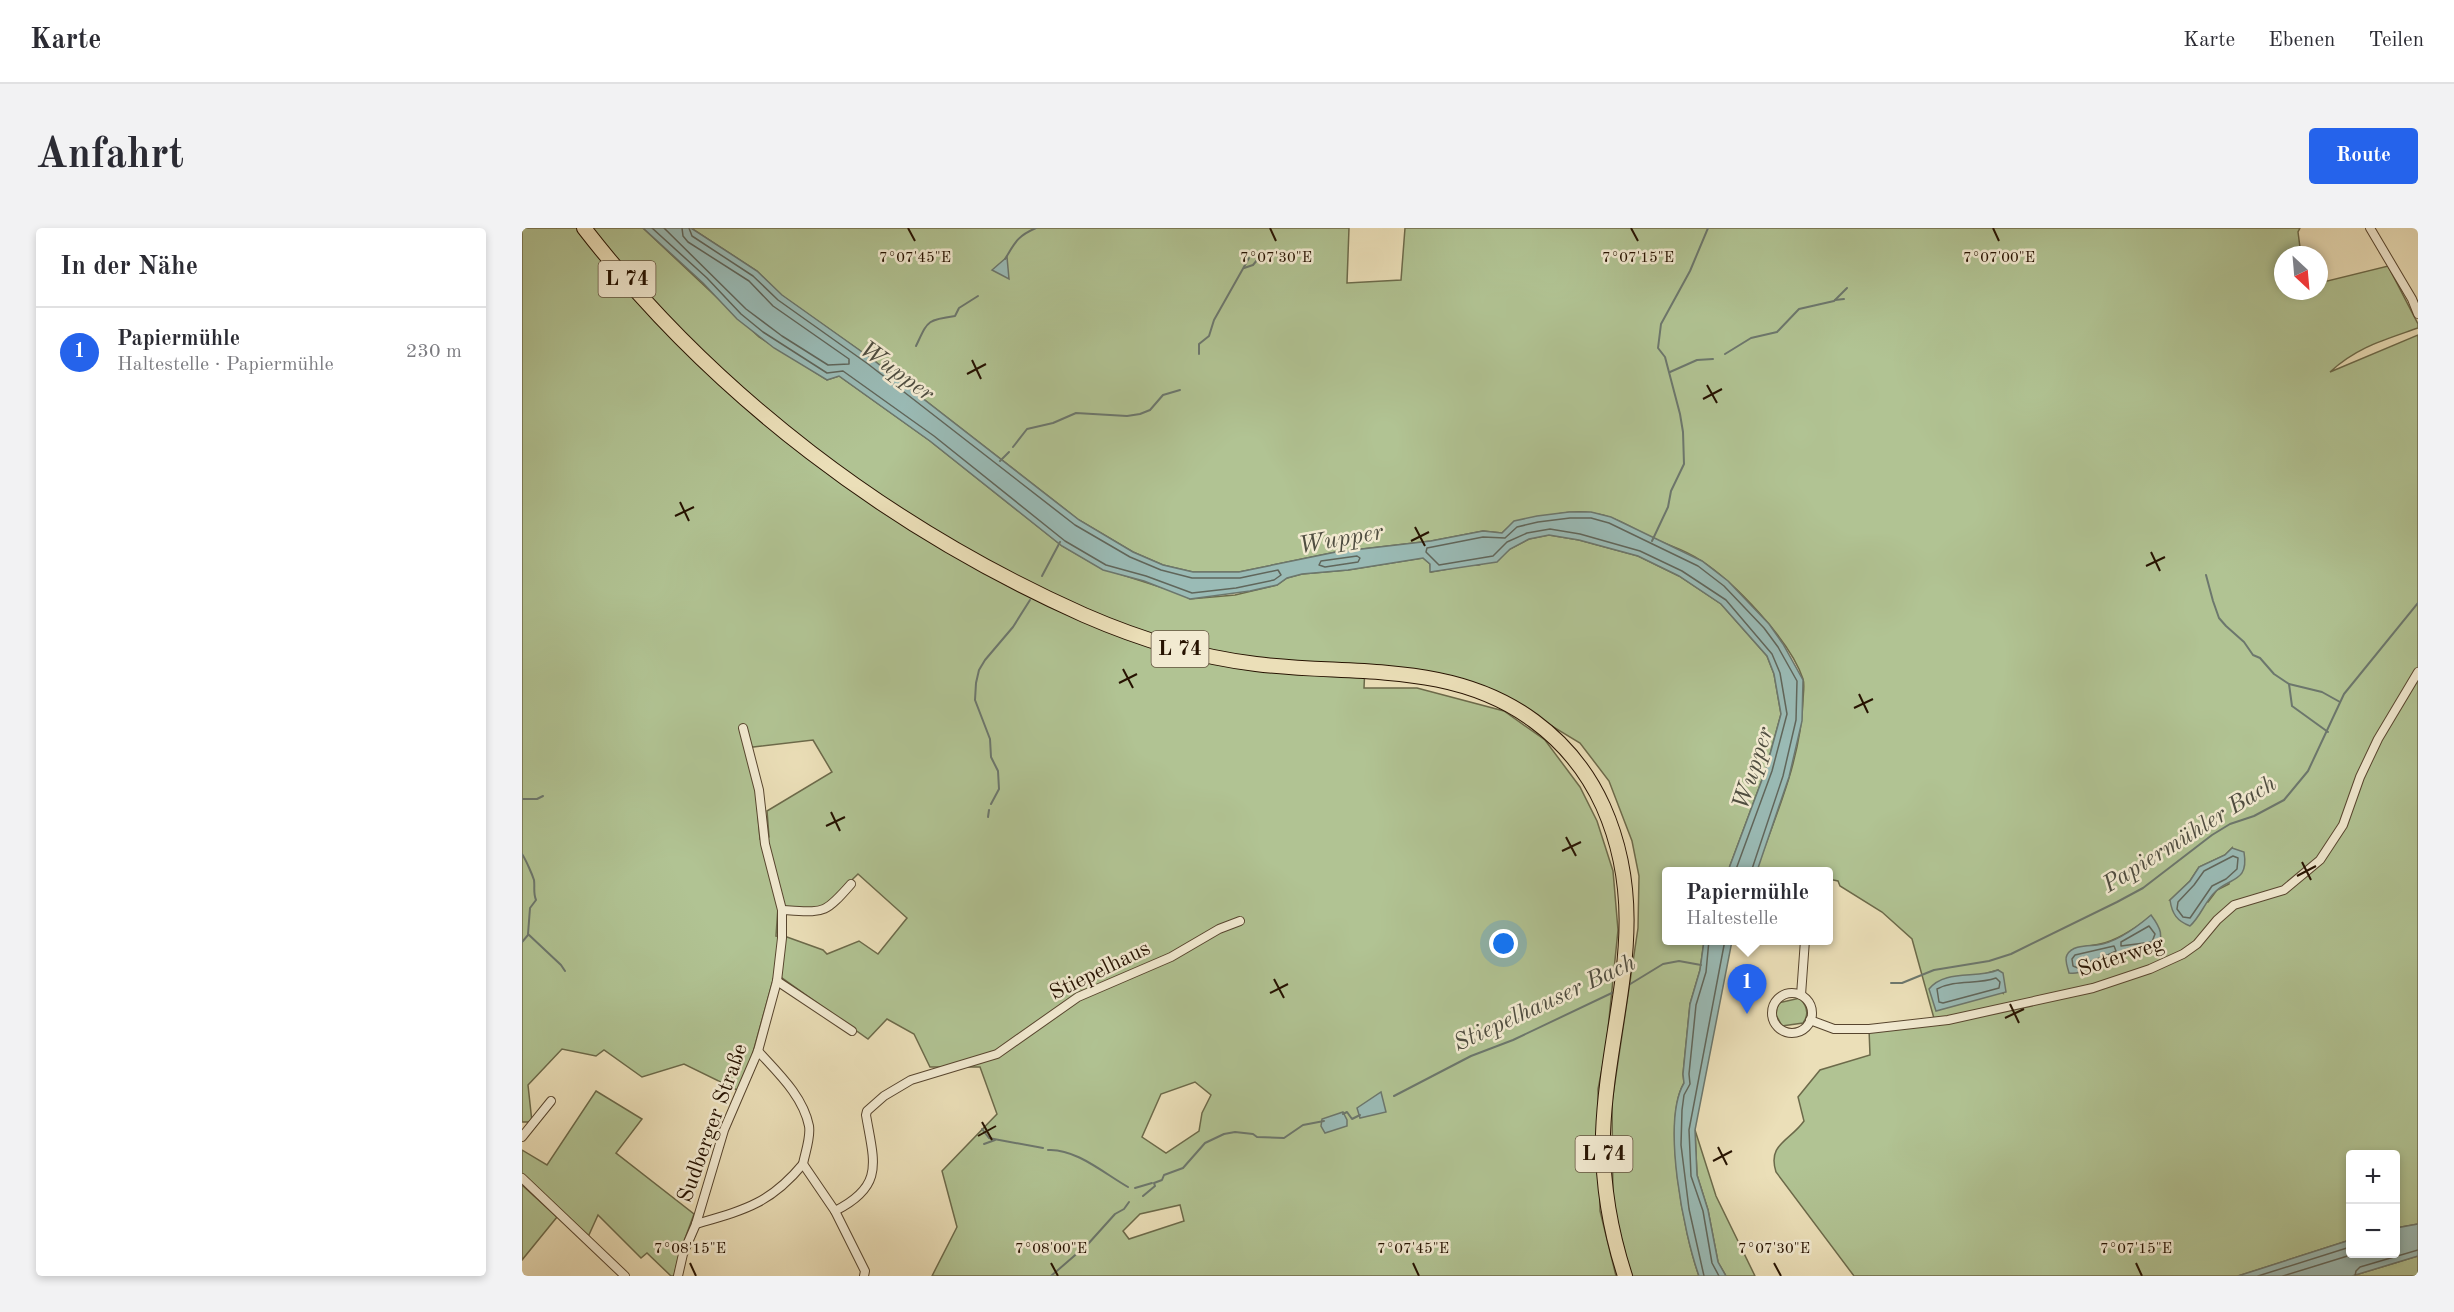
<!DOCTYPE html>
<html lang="de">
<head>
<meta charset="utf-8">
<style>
	:root { --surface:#fff; --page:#f2f2f3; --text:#2b2b33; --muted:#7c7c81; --line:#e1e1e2; --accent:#2563eb }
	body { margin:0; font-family:"Old Standard TT",serif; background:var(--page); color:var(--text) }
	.controls { position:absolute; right:18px; bottom:18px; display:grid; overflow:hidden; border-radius:6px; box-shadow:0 3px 9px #0003 }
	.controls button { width:54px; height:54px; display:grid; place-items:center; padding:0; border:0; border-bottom:2px solid var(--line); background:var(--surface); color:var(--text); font:30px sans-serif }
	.compass { position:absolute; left:1752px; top:18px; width:54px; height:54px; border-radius:50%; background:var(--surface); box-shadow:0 3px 9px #0003; rotate:154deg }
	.you { position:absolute; left:982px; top:716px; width:21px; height:21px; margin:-15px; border:4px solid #fff; border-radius:50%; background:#1a73e8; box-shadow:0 0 0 9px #1a73e833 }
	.badge { display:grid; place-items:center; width:39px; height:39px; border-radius:50%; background:var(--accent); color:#fff; font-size:20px; font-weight:700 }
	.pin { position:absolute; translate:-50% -50px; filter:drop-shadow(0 2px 3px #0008) }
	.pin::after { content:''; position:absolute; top:32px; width:21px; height:18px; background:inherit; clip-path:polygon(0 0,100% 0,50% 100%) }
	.popup { position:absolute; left:1140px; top:639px; width:171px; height:78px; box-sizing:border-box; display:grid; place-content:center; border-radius:6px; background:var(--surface); filter:drop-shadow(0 2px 4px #0005); font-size:20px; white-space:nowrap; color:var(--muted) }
	.popup b { font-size:22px; color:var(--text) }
	.popup::after { content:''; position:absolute; left:50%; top:100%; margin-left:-12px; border:12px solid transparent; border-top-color:var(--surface) }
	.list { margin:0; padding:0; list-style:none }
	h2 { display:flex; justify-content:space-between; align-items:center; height:78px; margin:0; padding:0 24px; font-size:26px }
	h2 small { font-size:20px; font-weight:400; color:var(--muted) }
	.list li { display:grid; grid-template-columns:39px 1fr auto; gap:18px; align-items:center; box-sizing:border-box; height:90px; padding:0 24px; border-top:2px solid var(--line) }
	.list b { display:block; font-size:22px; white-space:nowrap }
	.list p { margin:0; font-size:20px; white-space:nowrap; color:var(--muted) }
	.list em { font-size:20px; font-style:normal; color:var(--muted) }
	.map { position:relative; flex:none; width:1896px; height:1048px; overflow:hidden; border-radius:6px }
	header { display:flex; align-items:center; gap:36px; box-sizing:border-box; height:84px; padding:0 30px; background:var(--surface); border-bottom:2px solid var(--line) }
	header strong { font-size:28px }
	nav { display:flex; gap:33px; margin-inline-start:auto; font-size:21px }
	.intro { display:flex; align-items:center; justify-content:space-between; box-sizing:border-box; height:144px; padding:0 36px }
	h1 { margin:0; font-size:42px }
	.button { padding:15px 27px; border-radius:6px; background:var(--accent); color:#fff; font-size:21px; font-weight:700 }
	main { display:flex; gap:36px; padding:0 36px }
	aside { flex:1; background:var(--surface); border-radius:6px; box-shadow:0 3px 9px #0003 }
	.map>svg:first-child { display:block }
</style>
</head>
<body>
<header>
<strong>Karte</strong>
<nav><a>Karte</a><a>Ebenen</a><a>Teilen</a></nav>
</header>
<div class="intro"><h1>Anfahrt</h1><a class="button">Route</a></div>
<main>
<aside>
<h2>In der Nähe<small></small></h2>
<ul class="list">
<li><span class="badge">1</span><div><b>Papiermühle</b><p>Haltestelle · Papiermühle</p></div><em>230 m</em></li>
</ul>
</aside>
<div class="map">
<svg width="1896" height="1048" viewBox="0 0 1896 1048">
	<rect width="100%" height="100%" fill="#ebdfb8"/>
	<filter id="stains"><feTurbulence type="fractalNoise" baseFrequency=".00333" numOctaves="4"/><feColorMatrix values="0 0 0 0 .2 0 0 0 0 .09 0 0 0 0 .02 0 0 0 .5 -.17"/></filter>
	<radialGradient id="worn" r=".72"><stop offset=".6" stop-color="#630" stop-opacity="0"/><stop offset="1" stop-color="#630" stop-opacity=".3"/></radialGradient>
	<g fill="#b1c393" stroke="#6c6a4a" stroke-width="1.5" fill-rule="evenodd">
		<path d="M0 0H121L237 109 305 152 317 148 408 213 540 318 579 340 660 366 668 371 713 367 755 357 765 350 780 346 826 342 901 330 908 336 909 344 948 337H957L981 327 988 321 1007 311 1027 307 1057 312 1116 328 1157 348 1199 376 1245 428 1252 446 1259 486 1244 541 1206 643 1144 644V712L1182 713 1178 742 1168 776 1161 846 1162 855C1140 893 1162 1007 1177 1048H1109L1091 977 1090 874 1116 700 1117 648 1110 613 1087 553 1058 515 969 461 937 450 843 438 842 460H895L982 483 1023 512 1058 559 1075 593 1091 643 1096 702 1084 821 1076 861 1078 983 1094 1048H410L435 999 420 943 475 886 458 839H408L392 806 365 791 346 811 253 745 228 835 217 863 162 836 120 849 82 822 74 828 40 821 6 857 10 894H0ZM291 512 310 544 245 583 247 609 238 611 234 564 223 520ZM336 646 385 690 356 726 337 713 305 726 301 722 265 709 254 708 256 679 300 681ZM673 854 689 867 680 885 677 903 644 925 620 909 639 866ZM658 977 662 993 607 1011 601 1003 618 986Z"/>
		<path d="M169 0H827L825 55 879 52 883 0H1778L1776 4 1779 27H1761V63H1797V55L1866 38 1896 96V100C1862 112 1835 119 1808 144L1896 107V996L1874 1000V926H1828V1012L1716 1048H1332L1254 944C1245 916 1268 913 1282 893L1276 869 1298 842 1348 827 1347 801 1413 794 1390 711 1360 684 1318 658 1316 653 1306 651V644L1234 643C1253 589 1279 532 1281 473 1281 466 1283 457 1281 451 1268 412 1212 354 1178 332 1164 322 1148 318 1133 311 1111 301 1094 288 1070 285 1055 282 1040 285 1025 288 1005 291 995 290 980 305L961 303 909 313 814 324 717 344H671L641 337 611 324 557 292 350 131 259 67 235 43ZM1710 620 1707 656 1695 662 1686 674 1648 672 1668 653 1677 639 1703 627ZM1629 688 1633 721C1609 722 1589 732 1567 739L1550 722C1561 718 1568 718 1578 716 1596 712 1615 699 1629 688ZM1476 742 1481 765 1455 748Z"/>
		<path d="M1278 770C1285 778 1288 786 1281 795L1260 798 1253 785 1256 775Z"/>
		<path d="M74 863 120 891 94 925 172 986 157 1027 152 1048H149L125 1025 119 1030 76 987 66 1009 0 946V922L25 937Z"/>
		<path d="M1173 902 1194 968 1233 1048H1204L1196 1034 1186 982 1175 947Z"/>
		<path d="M0 957 35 989 0 1032Z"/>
		<path d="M1896 1028V1048H1830Z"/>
	</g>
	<g fill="#9abbb6" stroke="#6c776d" stroke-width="1.5">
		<path d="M121 0H169L235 43 260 67 350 131 557 292 611 324 641 337 671 344H717L814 324 909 313 961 303 980 305 992 293 1015 288 1047 284H1069L1089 289 1180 333 1206 353 1247 396 1261 416 1281 452 1280 493 1267 549 1235 643H1206L1244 541 1259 486 1252 446 1245 428 1199 376 1157 348 1116 328 1057 312 1027 307 1007 311 988 321 975 334 908 344V336L901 330 826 342 780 346 765 350 755 357 728 363 668 371 622 353 581 342 540 318 408 213 317 148 305 152 252 120 215 91 181 55Z"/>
		<path d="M485 29 487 51 470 42Z"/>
		<path d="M1710 620 1722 624C1727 654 1709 649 1694 663 1683 673 1679 688 1668 698 1655 693 1650 686 1648 672L1668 653 1677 639 1703 627Z"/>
		<path d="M1629 687C1638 699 1644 710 1632 721 1613 721 1605 727 1587 733 1581 735 1575 736 1569 739 1560 743 1558 746 1547 745 1546 740 1542 732 1545 727 1550 717 1566 718 1575 717 1594 715 1615 699 1629 687Z"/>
		<path d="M1182 713H1210L1173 902 1175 947 1186 982 1196 1034 1204 1048H1177C1162 1006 1139 894 1162 855L1161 846 1168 776 1178 742Z"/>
		<path d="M1476 742 1481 745 1484 764 1414 783 1407 761C1423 741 1454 751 1476 742Z"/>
		<path d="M859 864 864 884 838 890 835 880Z"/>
		<path d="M821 884 825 892V898L803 905 799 898 800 891Z"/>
		<path d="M1896 996V1028L1830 1048H1716L1828 1012V1026H1874V1000Z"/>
	</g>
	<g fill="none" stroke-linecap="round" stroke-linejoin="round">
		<g stroke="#60665b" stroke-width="1.5">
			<path d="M130 0 185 50 219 86 241 104 305 145 321 143 412 208 543 313 584 337 624 348 670 365 714 360 752 352 759 347 756 342 718 350H670L639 342 608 329 553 297 346 136 256 72 231 48 170 8 167 0"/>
			<path d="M142 0 224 81 260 108 306 137 327 136V131L251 78 227 53 166 14 161 8 160 0"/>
			<path d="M835 328 838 330 836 334 803 339 797 337 799 333Z"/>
			<path d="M1711 628 1716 630 1715 641 1704 651 1690 658 1668 690 1661 689 1655 681 1656 674 1672 657 1682 643Z"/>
			<path d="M1213 644 1250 543 1265 486 1258 445 1250 426 1204 372 1160 343 1118 323 1058 306 1028 301 1005 305 985 314 971 328 917 337 904 324 905 320 961 309 983 310 995 299 1016 294 1048 290H1069L1087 295 1176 338 1202 358 1242 400 1256 419 1275 453 1274 492 1261 548 1229 644"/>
			<path d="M1627 698 1633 706 1630 714 1599 718V714Z"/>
			<path d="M1592 718 1594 723C1582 730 1568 731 1556 740L1551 738 1550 731 1553 727Z"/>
			<path d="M1474 750 1478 754 1477 760 1421 775 1417 774 1415 761C1434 751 1454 757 1474 750Z"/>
			<path d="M1182 1048 1167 981 1159 917 1160 882 1162 867 1168 856 1167 846 1174 777 1184 744 1187 712"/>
			<path d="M1197 1048 1190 1035 1181 983 1169 948 1167 902 1203 712"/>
			<path d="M1736 1048 1828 1019"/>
			<path d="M1761 1048 1832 1026"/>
			<path d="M1833 1048 1834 1043 1838 1039 1896 1022"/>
		</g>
		<g stroke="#6c776d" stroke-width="2">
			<path d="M483 31C493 15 495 8 514 0"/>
			<path d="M722 40 731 37 740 26"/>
			<path d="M1313 72 1322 71"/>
			<path d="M394 118C406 93 404 92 433 88L437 80 456 68"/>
			<path d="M677 126V116L687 108 692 92 727 30"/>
			<path d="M1203 126 1229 110 1255 104 1277 81 1312 73 1325 60"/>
			<path d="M1148 144 1175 132 1191 131"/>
			<path d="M491 219 505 201 531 195 554 185 605 188 618 186 628 182 641 167 658 162"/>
			<path d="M478 233 487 224"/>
			<path d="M1130 313 1146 279 1149 263 1162 236 1161 204 1158 186 1143 129 1136 120 1139 96 1168 43 1186 0"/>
			<path d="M1684 347 1691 373 1697 390 1704 398 1722 414 1731 427 1738 430 1752 446 1767 456 1770 478 1806 504"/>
			<path d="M520 348 538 314"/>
			<path d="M1767 456 1800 464 1818 474"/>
			<path d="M0 571H15L21 568"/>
			<path d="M469 576 477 561 476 543 469 529 468 511 453 472 454 455 457 442 463 432 491 399 508 372"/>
			<path d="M466 589 467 582"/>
			<path d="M0 626C4 632 10 646 12 652 13 659 11 665 14 672L8 680 6 706 39 737 43 743"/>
			<path d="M0 714 6 707"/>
			<path d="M1369 755H1380L1412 742 1467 733 1489 726 1595 674 1621 660 1690 607 1708 596 1732 588 1762 572 1786 543 1822 466 1896 375"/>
			<path d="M1105 758 1141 736 1157 733 1179 737"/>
			<path d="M872 868 949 828 991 812 1094 763"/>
			<path d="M821 886 825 884 830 891 838 887"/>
			<path d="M460 901 467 910 472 911 521 920"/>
			<path d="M462 916 473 912"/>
			<path d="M526 922C553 920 583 946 606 959"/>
			<path d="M613 960 630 955"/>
			<path d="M621 968 633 958 632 955 640 952 642 947 661 940 683 915 702 906 713 904 731 906 735 909 762 910 781 897 802 893"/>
			<path d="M529 1048 566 1016 593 986 602 981 607 974"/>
		</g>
		<g stroke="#57452e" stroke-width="10">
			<g id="minor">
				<path d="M1848 0 1890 71 1896 86"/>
				<path d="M260 682C302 684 301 688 329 656"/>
				<path d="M255 753 330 803"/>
				<circle cx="1270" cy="785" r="20"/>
				<path d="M1279 767 1283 712"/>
				<path d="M1288 792 1312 801H1347L1426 792 1571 760 1628 741 1661 726 1675 716 1695 692 1712 677 1762 662 1798 632 1821 597 1838 549 1856 511 1896 444"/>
				<path d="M236 823C256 845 281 868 287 898 289 909 283 925 281 936L313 983 343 1043 342 1048"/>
				<path d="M0 909 29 873"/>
				<path d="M0 950 103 1048"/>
				<path d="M313 983C363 958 352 934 344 887L345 883 362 868 389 852 475 826 556 769 649 729 697 701 718 693"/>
				<path d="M174 996C222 982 248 976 281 936"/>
				<path d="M156 1048 161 1026 174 996 202 902 236 823 255 753 260 710V682L243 616 237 562 221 500"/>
			</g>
		</g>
		<g stroke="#261200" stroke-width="16">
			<path id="primary" d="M62 0C192 168 369 301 562 387 617 411 675 429 734 436 830 448 930 432 1012 493 1042 515 1066 545 1081 578 1132 692 1085 791 1081 906 1080 954 1088 1002 1103 1048"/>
		</g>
		<use href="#minor" stroke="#f2ead1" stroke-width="8"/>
		<use href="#primary" stroke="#ebdfb8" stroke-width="14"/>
	</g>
	<path fill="none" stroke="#261200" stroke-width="2" d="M386 0 393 13M748 0 754 13M1109 0 1116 13M1471 0 1477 13M450 132 459 151M445 146 464 136M1185 157 1195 175M1181 171 1200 161M158 274 167 293M153 288 172 279M893 299 903 318M889 313 907 304M1629 324 1638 343M1624 338 1643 329M601 441 611 460M597 455 615 446M1337 466 1346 485M1332 480 1351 471M309 584 318 603M304 598 323 589M1044 609 1054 628M1040 623 1059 614M1780 634 1789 652M1775 648 1794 638M752 751 762 770M748 765 766 756M1488 776 1497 795M1483 790 1502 781M460 894 470 912M456 908 474 898M1196 919 1205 937M1191 933 1210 923M168 1035 174 1048M529 1035 536 1048M891 1035 897 1048M1252 1035 1259 1048M1614 1035 1620 1048"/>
	<g text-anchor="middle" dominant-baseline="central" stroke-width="5" stroke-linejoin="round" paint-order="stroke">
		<g fill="#f2ead1" stroke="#63533f" stroke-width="1.5">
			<rect x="76.5" y="33" width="57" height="36" rx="4.5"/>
			<rect x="629.5" y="403" width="57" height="36" rx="4.5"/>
			<rect x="1053.5" y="908" width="57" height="36" rx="4.5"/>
		</g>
		<g font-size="21" font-weight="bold" fill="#261200">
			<text x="105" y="51">L 74</text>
			<text x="658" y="421">L 74</text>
			<text x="1082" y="926">L 74</text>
		</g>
		<g font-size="22" fill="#261200" stroke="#f2ead1">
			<text transform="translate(1599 729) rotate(-18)">Soterweg</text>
			<text transform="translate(578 743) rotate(-26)">Stiepelhaus</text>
			<text transform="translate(191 895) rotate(-70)">Sudberger Straße</text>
		</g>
		<g font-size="24" font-style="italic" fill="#4f4d40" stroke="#f2ead1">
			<text transform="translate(374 144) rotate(36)">Wupper</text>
			<text transform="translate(819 312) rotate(-10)">Wupper</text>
			<text transform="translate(1232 541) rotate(-72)">Wupper</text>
			<text transform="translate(1668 607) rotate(-32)">Papiermühler Bach</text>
			<text transform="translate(1023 776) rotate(-25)">Stiepelhauser Bach</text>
		</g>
	</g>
	<g font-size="15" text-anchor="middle" fill="#261200" stroke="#f2ead1" stroke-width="5" stroke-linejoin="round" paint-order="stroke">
		<text x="393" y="34">7°07'45"E</text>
		<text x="754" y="34">7°07'30"E</text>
		<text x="1477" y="34">7°07'00"E</text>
		<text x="1116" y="34">7°07'15"E</text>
		<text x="168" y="1025">7°08'15"E</text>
		<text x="529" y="1025">7°08'00"E</text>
		<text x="891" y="1025">7°07'45"E</text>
		<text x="1252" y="1025">7°07'30"E</text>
		<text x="1614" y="1025">7°07'15"E</text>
	</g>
	<rect width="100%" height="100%" filter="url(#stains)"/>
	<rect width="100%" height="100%" fill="url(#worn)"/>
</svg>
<div class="controls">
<button>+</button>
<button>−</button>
</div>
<svg class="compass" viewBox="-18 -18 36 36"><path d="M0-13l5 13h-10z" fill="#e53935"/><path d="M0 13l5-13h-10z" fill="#7c7c81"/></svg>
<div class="you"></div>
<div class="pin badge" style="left:1225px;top:786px">1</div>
<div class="popup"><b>Papiermühle</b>Haltestelle</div>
</div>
</main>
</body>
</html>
